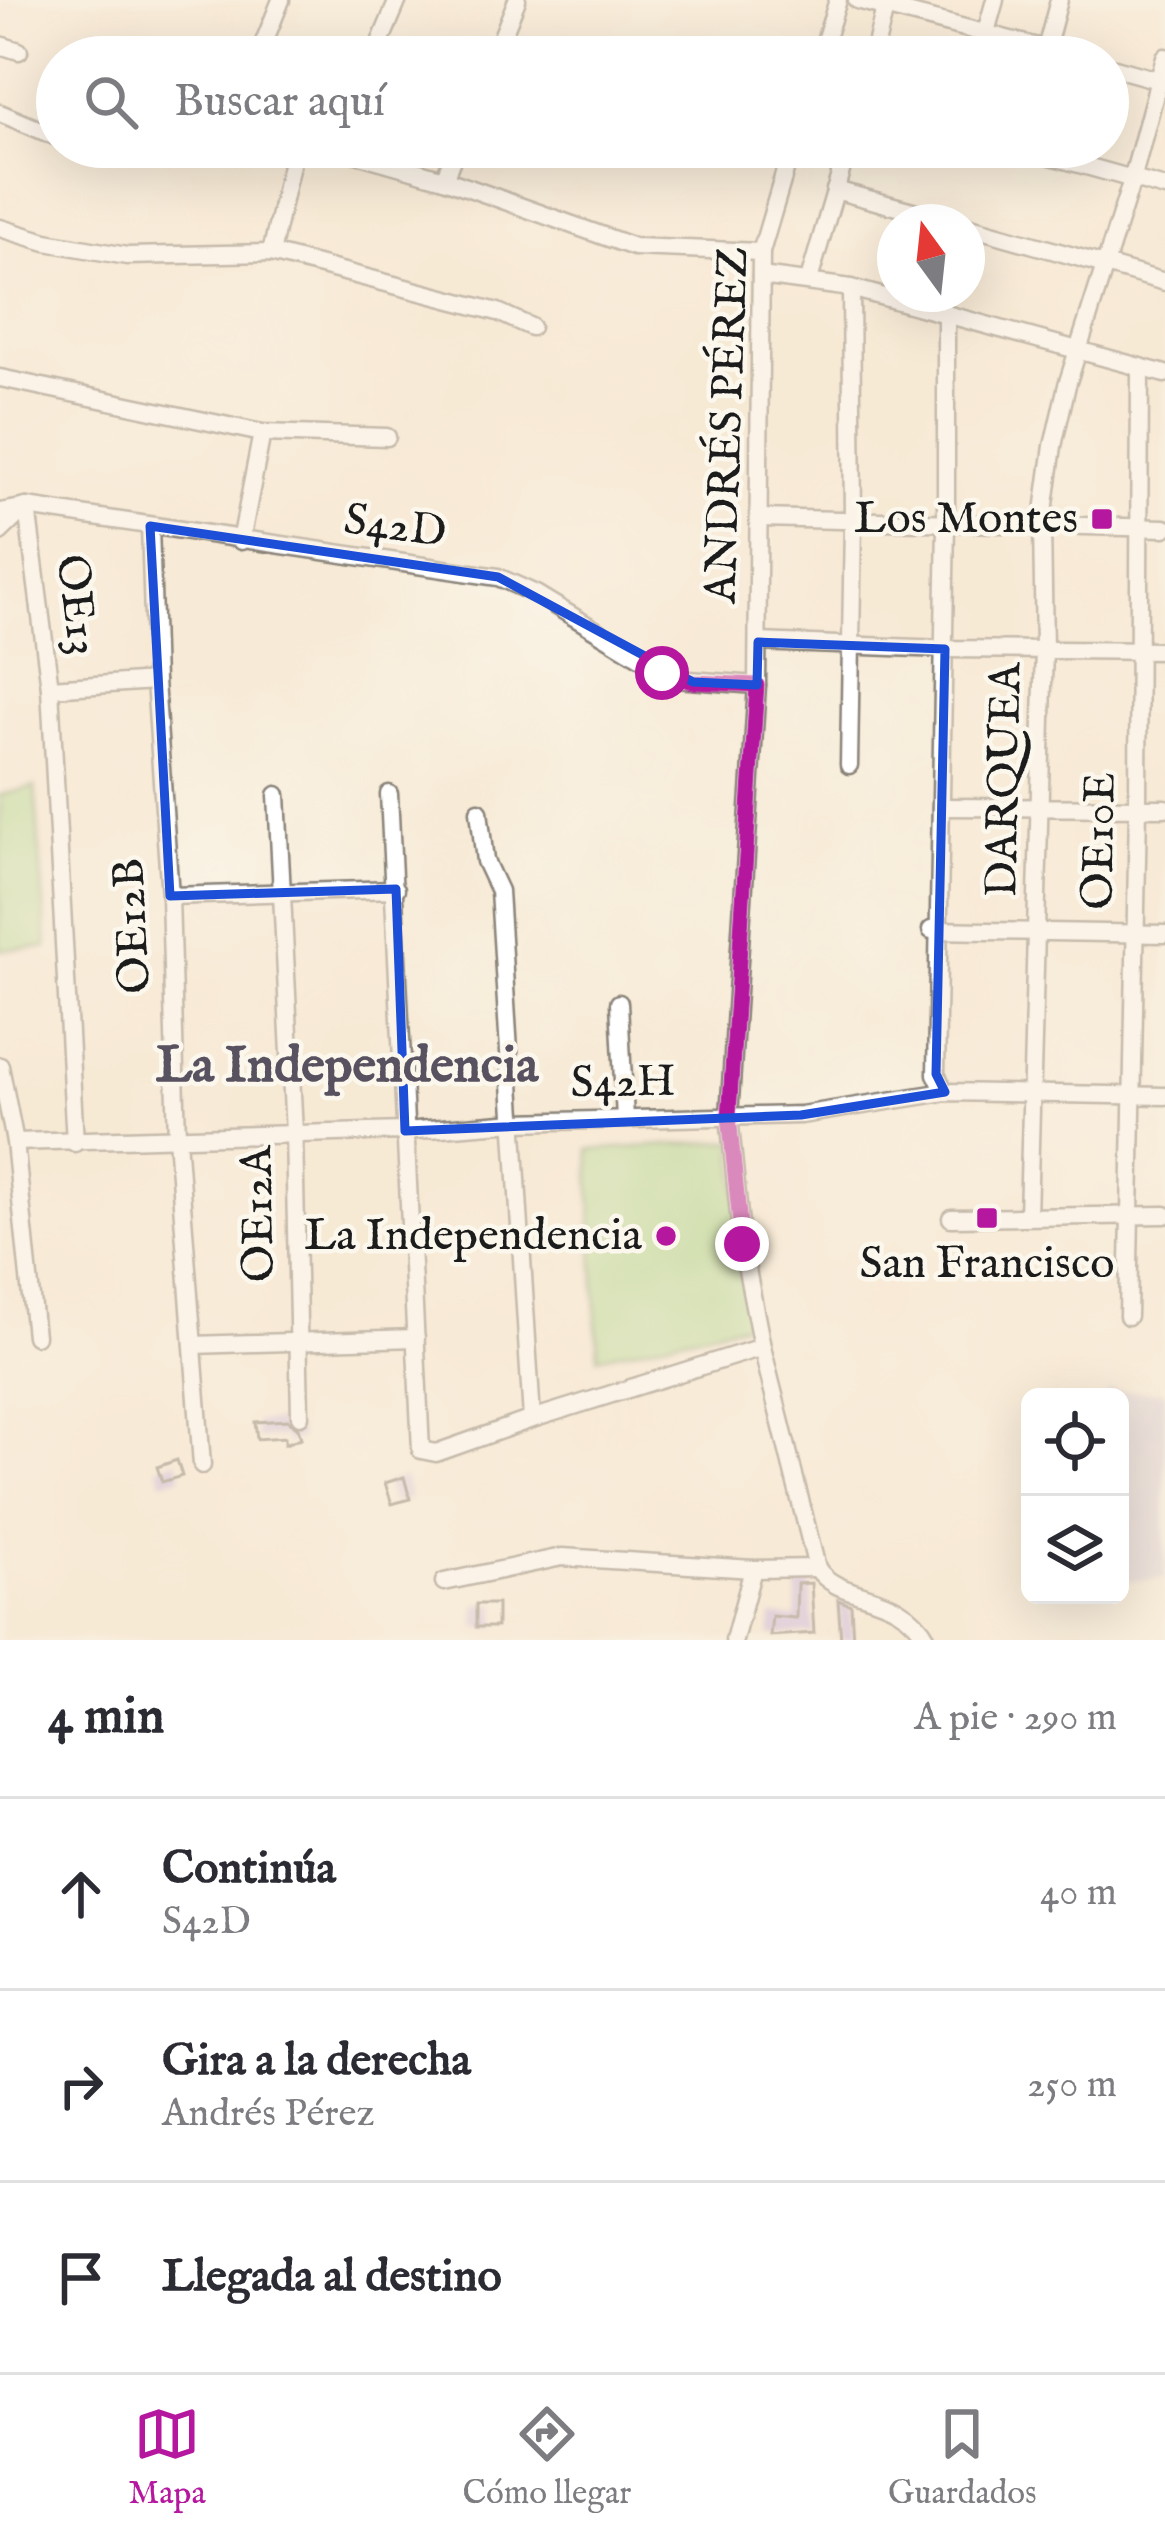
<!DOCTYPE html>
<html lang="es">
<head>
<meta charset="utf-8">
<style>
	:root { --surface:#fff; --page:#f2f2f3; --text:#2b2b33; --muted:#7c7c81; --line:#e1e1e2; --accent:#b5179e }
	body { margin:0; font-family:"IM FELL English",serif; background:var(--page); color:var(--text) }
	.controls { position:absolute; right:36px; bottom:36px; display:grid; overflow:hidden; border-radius:18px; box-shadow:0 12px 48px #0002 }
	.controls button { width:108px; height:108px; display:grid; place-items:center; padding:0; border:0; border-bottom:3px solid var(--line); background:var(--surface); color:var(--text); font:60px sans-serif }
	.compass { position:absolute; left:877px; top:204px; width:108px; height:108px; border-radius:50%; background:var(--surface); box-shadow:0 12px 48px #0002; rotate:345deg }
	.stop { position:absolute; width:36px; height:36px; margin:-27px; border:9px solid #b5179e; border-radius:50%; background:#fff }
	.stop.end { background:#b5179e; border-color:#fff; box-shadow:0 3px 12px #0008 }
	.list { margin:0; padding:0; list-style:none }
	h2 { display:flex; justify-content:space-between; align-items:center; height:156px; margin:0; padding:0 48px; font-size:51px }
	h2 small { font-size:39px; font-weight:400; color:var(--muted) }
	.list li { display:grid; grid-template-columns:78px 1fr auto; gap:36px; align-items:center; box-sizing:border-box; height:192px; padding:0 48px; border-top:3px solid var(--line) }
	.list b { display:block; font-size:45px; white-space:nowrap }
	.list p { margin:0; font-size:39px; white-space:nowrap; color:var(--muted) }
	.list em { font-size:39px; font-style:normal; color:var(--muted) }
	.icon { flex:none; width:66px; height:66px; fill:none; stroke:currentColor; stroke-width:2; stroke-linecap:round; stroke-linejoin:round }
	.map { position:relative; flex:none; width:1165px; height:1640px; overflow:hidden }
	.search { position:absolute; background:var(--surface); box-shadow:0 12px 48px #0002; left:36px; right:36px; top:36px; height:132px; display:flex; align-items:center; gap:30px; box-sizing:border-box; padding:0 42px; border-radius:66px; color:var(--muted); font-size:45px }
	.sheet { height:732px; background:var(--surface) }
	nav { display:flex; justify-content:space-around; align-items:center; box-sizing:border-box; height:168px; border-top:3px solid var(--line); background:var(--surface); font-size:33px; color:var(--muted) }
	nav a { display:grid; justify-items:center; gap:6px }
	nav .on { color:var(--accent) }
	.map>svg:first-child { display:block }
</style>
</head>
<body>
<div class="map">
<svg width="1165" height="1640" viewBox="0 0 1165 1640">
	<rect width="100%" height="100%" fill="#fbf7ec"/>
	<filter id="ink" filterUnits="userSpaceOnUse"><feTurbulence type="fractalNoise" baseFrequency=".00833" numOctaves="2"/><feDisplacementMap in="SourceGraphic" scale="24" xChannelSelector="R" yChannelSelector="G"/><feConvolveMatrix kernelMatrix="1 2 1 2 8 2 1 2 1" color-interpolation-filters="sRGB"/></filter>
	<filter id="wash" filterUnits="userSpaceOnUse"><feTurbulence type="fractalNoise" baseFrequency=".004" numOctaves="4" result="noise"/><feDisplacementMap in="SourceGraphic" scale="48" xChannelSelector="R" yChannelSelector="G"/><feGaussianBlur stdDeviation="2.7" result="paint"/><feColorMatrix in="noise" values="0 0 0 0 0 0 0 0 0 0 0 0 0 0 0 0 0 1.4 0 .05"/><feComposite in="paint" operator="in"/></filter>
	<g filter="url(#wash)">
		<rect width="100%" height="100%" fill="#f7ead6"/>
		<path fill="#cabfd6" d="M1107 1390 1165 1392V1579L1120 1581V1397H1107Z"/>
		<g fill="#a5d685" stroke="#607950" stroke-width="3">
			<path d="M35 787 47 947 0 950V795Z"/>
			<path d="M734 1141 746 1323 598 1357 589 1150Z"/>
		</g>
		<g id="blocks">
			<g fill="#c7b3df">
				<path d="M288 1420 298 1428 301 1438 285 1444V1437L257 1439 255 1422Z"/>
				<path d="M177 1460 182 1476 162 1482 157 1467Z"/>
				<path d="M404 1477 410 1499 392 1504 385 1483Z"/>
				<path d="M811 1583 814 1633 770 1636 772 1616 796 1618 797 1584Z"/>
				<path d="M838 1600 851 1605 853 1640H841Z"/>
				<rect x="476" y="1604" width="21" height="23"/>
			</g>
		</g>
	</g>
	<g filter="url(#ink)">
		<use href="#blocks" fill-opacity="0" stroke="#8a8379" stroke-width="3"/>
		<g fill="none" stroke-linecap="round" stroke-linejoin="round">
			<g stroke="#8a8379" stroke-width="21">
				<g id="minor">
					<path d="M857 0 1076 57"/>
					<path d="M0 45 19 51"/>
					<path d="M1046 49 1059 0"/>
					<path d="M258 57 281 0"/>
					<path d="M374 57 398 0"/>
					<path d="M494 57 517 0"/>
					<path d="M820 57 838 0"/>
					<path d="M873 57 887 0"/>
					<path d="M979 57 995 0"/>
					<path d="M1108 66 1165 82"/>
					<path d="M0 113 57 137"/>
					<path d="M313 147 335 148 444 179 634 247 761 252"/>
					<path d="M792 147 761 252 757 685 729 1116 742 1244 762 1347 817 1568C839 1603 899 1587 928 1640"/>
					<path d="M1018 147 1165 188"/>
					<path d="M444 179 457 147"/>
					<path d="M835 190 953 222"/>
					<path d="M967 226 1165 282"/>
					<path d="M0 228 46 242 127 256 271 253 498 312 531 327"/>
					<path d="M271 253 295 147"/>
					<path d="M761 276 851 288 1165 374"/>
					<path d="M809 280 848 147"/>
					<path d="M0 378 262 433 387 437"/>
					<path d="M27 507 50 688 75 1143"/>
					<path d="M0 512 27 507 498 577 536 594 676 679 757 685"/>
					<path d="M760 518 1165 528"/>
					<path d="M150 526 155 681 170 896 177 1138 202 1465"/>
					<path d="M0 532 26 507"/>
					<path d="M241 541 262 433"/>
					<path d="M758 642 945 649 1165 651"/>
					<path d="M50 688 155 681"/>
					<path d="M849 765 853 521 851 288"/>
					<path d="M389 794 421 1450 436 1453 532 1419 762 1347"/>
					<path d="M277 795 294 1133 300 1416"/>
					<path d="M941 807 1165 808"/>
					<path d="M479 811 485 861 499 891 532 1419"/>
					<path d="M170 896 396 889"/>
					<path d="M931 930 1165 934"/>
					<path d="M619 1003 625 1119"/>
					<path d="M0 1066 15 1142 35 1336"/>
					<path d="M945 1092 936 1074 946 523V313"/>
					<path d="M15 1142 405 1131 515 1122 801 1115 945 1092 1165 1096"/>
					<path d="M1028 1216 1044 648 1042 526 1053 446 1067 385 1132 180 1165 57"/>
					<path d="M951 1218 1165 1215"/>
					<path d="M1128 1316 1138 808 1140 367"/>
					<path d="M193 1345 416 1338"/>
					<path d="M444 1582 562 1557 753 1569 817 1568"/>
					<path d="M734 1640 753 1569"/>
				</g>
			</g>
			<use href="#minor" stroke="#fff" stroke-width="16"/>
		</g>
	</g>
	<g fill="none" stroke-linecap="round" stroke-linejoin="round" filter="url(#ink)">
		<path stroke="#b5179e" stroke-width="15" d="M662 673 693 682 757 685 729 1116 742 1244"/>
	</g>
	<path d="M0 0H1165V1640H0ZM150 526 498 577 693 682 757 685 758 642 945 649 936 1074 945 1092 801 1115 405 1131 396 889 170 896Z" fill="#f7ead6" fill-opacity=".55" fill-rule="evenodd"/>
	<path fill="none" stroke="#1d4ed8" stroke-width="9" stroke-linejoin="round" d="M150 526 498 577 693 682 757 685 758 642 945 649 936 1074 945 1092 801 1115 405 1131 396 889 170 896Z"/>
	<g fill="#b5179e" stroke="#fbf7ec" stroke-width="4.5">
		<rect x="1090" y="507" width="24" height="24" rx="6"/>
		<rect x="975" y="1206" width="24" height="24" rx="6"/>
		<circle cx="666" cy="1236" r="12"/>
	</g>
	<g text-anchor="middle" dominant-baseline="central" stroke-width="9" stroke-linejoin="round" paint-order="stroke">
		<g font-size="45" fill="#1c1c1c" stroke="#fbf7ec">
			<text transform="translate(728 425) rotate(-88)">ANDRÉS PÉREZ</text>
			<text transform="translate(395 527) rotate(8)">S42D</text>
			<text transform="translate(76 605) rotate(83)">OE13</text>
			<text transform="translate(1005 780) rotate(-89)">DARQUEA</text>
			<text transform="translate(1100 841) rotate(-89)">OE10E</text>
			<text transform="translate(133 926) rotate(-93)">OE12B</text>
			<text transform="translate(623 1083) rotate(-1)">S42H</text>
			<text transform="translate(259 1214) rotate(-91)">OE12A</text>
		</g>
		<g font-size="45" fill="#1c1c1c" stroke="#fbf7ec" text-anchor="end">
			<text x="1078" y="519">Los Montes</text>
			<text x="642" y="1236">La Independencia</text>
			<text x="987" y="1264" text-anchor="middle">San Francisco</text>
		</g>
		<g font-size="51" font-weight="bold" fill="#585160" stroke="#fbf7ec">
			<text x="347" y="1067">La Independencia</text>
		</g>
	</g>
</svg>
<div class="controls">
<button><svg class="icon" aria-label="locate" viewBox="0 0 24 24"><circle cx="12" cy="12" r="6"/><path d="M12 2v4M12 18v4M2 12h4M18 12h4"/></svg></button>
<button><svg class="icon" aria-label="layers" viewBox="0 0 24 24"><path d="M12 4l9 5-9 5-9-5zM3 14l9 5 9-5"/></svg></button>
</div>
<svg class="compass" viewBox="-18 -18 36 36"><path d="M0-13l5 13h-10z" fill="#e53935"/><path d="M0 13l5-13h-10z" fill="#7c7c81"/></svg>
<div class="stop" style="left:662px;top:673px"></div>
<div class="stop end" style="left:742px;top:1244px"></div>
<div class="search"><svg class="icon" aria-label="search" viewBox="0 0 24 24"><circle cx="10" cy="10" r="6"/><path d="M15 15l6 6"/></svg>Buscar aquí</div>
</div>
<section class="sheet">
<h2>4 min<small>A pie · 290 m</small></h2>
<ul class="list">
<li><svg class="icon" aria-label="ahead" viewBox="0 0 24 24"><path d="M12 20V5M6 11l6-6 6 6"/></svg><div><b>Continúa</b><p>S42D</p></div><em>40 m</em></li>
<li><svg class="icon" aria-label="right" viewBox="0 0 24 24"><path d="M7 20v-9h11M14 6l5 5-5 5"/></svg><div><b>Gira a la derecha</b><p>Andrés Pérez</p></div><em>250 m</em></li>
<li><svg class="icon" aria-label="arrive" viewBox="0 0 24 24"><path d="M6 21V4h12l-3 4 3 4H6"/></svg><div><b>Llegada al destino</b></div></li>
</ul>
</section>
<nav>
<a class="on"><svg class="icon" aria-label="map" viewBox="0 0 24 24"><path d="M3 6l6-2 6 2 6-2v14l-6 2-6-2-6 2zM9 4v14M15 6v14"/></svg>Mapa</a>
<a><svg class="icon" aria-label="directions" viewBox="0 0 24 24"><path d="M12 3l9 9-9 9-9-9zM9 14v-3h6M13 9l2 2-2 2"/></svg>Cómo llegar</a>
<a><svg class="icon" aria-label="saved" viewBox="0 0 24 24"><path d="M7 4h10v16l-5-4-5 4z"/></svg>Guardados</a>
</nav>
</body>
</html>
